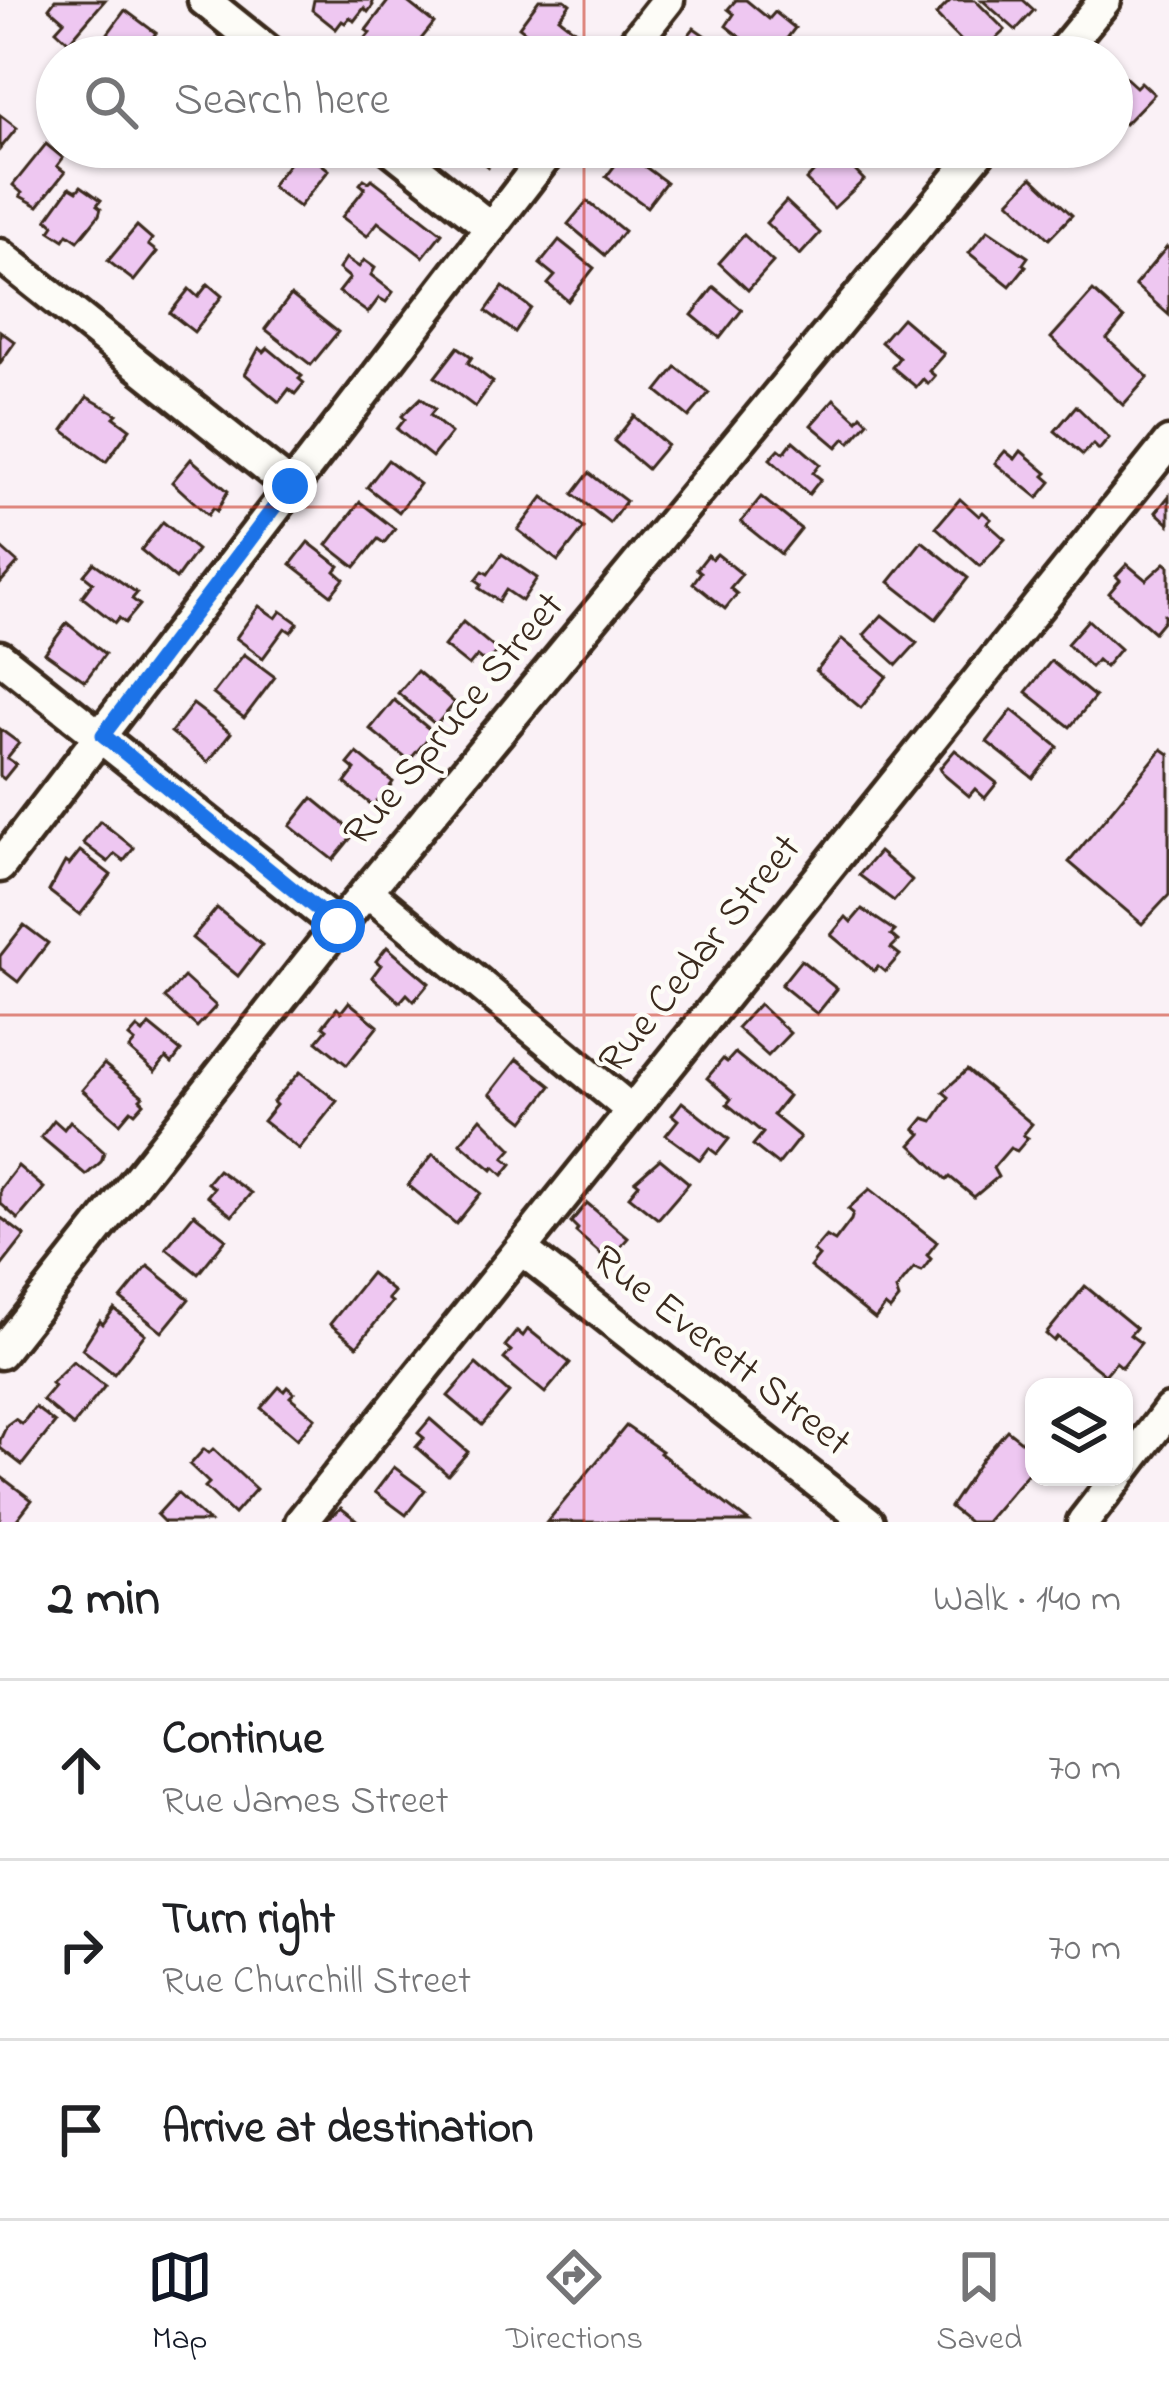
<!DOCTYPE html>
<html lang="en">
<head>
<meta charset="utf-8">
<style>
	:root { --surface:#fff; --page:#f2f2f2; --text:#202124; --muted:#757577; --line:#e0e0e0; --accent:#111827 }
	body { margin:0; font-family:"Indie Flower",sans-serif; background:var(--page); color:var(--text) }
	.controls { position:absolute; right:36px; bottom:36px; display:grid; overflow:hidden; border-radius:24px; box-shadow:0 3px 9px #0004 }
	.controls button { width:108px; height:108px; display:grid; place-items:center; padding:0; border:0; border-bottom:3px solid var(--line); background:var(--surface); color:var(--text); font:60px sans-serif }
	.stop { position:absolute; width:36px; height:36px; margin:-27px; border:9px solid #1a73e8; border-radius:50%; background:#fff }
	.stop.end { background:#1a73e8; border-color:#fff; box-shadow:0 3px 12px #0008 }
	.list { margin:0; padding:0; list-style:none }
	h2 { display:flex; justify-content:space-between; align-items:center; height:156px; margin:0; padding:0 48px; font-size:51px }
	h2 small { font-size:39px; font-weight:400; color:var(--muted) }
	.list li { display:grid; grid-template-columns:78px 1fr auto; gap:36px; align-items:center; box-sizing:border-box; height:180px; padding:0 48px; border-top:3px solid var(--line) }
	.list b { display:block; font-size:45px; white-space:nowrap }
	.list p { margin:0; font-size:39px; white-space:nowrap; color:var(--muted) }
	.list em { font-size:39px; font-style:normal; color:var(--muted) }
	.icon { flex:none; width:66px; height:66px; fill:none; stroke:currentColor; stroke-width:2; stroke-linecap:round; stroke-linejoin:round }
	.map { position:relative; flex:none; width:1169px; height:1522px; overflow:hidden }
	.search { position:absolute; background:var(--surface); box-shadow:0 3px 9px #0004; left:36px; right:36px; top:36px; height:132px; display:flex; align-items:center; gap:30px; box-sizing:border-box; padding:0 42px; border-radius:66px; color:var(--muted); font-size:45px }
	.sheet { height:696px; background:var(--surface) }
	nav { display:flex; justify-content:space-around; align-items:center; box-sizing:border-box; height:168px; border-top:3px solid var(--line); background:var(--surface); font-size:33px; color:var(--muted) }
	nav a { display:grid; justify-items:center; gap:6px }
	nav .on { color:var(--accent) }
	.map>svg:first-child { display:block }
</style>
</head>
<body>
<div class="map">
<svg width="1169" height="1522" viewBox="0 0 1169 1522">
	<rect width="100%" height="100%" fill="#faf1f6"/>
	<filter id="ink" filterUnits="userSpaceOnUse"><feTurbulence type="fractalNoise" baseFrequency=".00833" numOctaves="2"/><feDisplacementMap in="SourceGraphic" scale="24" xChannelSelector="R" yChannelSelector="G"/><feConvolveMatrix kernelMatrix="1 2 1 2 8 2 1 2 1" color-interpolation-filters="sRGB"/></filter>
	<g filter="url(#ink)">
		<g fill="#eec7f1" stroke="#3b2a1e" stroke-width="3">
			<path d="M55 0H105L69 42 56 30 64 21 49 8Z"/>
			<path d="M314 0H371L373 5 368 12 364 8 354 21 350 17 345 23 342 21 336 29 312 10Z"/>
			<path d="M389 0H405L434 23 418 43 423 47 417 53 413 50 408 57H373L364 50 369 42 365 39 370 33 366 30Z"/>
			<path d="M539 0H565L570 4 559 18 581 35 558 57 519 27Z"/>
			<path d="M736 0H746L769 19 775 12 795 28 788 37 798 45 789 57 775 53 765 57 726 26 734 14 728 9Z"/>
			<path d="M951 0H975L1005 30 977 57 936 15Z"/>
			<path d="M982 0H1023L1034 10 1016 30Z"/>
			<path d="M125 10 156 33 138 57H112L98 47Z"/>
			<path d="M694 28 727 51 729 47 740 56 683 57 694 43 687 37Z"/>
			<path d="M1125 77 1136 87 1141 82 1154 94 1125 124 1112 115V90Z"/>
			<path d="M0 115 17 128 0 149Z"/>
			<path d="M46 144 63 158 57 166 65 172 38 206 20 196 22 193 13 185Z"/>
			<path d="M463 147H504L488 167Z"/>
			<path d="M827 147H832L864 180 834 208 806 180 820 165 814 159Z"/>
			<path d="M860 147H901L906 152 894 165 888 159 882 166Z"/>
			<path d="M1081 147H1102L1088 162 1077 152Z"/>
			<path d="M301 148 329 170 299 207 271 186Z"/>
			<path d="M625 152 666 182 647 207 606 177Z"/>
			<path d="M1032 177 1072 215 1049 239 1009 201Z"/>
			<path d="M364 179 369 182 372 179 442 233 423 257 378 222 367 236 342 217 365 188 360 184Z"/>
			<path d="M81 186 101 200 97 205 101 208 99 215 78 241 68 234 64 240 50 231 54 225 47 219 70 187 77 191Z"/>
			<path d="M587 201 624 231 605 255 568 224Z"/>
			<path d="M786 201 820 233 800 255 766 223Z"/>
			<path d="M137 226 152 239 148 245 157 252 134 281 108 261Z"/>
			<path d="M988 230 1028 257 1023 264 1026 266 1010 286 969 253Z"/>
			<path d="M744 235 773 262 748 290 719 263Z"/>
			<path d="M559 240 594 268 568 301 548 284 555 276 540 264Z"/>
			<path d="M1167 247 1169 249V315L1135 285Z"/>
			<path d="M346 258 359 267 364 260 375 268 371 275 393 292 386 302 379 298 368 313 339 292 350 278 339 269Z"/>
			<path d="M208 284 222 296 194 332 170 313 189 289 198 297Z"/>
			<path d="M503 287 531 308 515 332 486 311Z"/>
			<path d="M714 287 742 310 720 338 692 315Z"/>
			<path d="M1093 291 1124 319 1107 339 1148 377 1123 405 1051 338Z"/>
			<path d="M291 295 338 332 311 365 265 329Z"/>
			<path d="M902 318 944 354 929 371 935 376 928 384 923 379 916 387 892 367 899 358 881 342Z"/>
			<path d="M0 331 15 342 0 363Z"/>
			<path d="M458 347 472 357 468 363 493 382 475 407 435 377Z"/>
			<path d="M259 348 264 352 268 348 302 376 299 379 304 383 295 394 289 389 279 402 245 374Z"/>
			<path d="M676 367 709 393 689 417 657 391Z"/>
			<path d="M87 397 117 414 114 417 130 429 106 462 63 430Z"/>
			<path d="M421 398 435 409 430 415 451 433 432 457 397 429 405 419 402 416Z"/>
			<path d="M834 399 857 420 861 415 868 422 850 443 845 438 837 447 811 425Z"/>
			<path d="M1076 406 1109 438 1099 450 1093 444 1083 455 1055 431Z"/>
			<path d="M634 416 667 445 647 469 614 441Z"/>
			<path d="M793 441 820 464 813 473 821 479 809 494 770 459 779 449 784 453Z"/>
			<path d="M1005 451 1015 459 1021 451 1047 473 1044 476 1051 482 1038 498 995 463Z"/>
			<path d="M191 459 228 491 217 511 213 508 208 515 172 482Z"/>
			<path d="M388 460 420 484 399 512 367 487Z"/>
			<path d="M589 473 626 501 610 523 573 494Z"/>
			<path d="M1169 496V524L1156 512Z"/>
			<path d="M543 497 584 528 558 561 518 530Z"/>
			<path d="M761 497 801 529 781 554 741 522Z"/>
			<path d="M960 499 979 516 983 512 991 519 987 523 1005 539 980 566 936 527Z"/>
			<path d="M360 502 395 529 384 543 378 539 355 567 327 545Z"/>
			<path d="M163 522 197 550 176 579 141 550Z"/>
			<path d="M922 541 968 578 936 619 889 582Z"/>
			<path d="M308 542 339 566 335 571 344 579 331 595 291 564Z"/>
			<path d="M0 547 18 563 0 583Z"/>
			<path d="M502 554 537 578 522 601 506 590 499 601 479 588 482 584 476 580 483 571 488 574Z"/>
			<path d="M717 554 742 574 730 588 737 594 725 609 693 583 701 572 697 569 708 555 712 559Z"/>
			<path d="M94 563 137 593 132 599 140 605 125 623 119 618 115 623 82 597 93 582 84 575Z"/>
			<path d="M1165 563 1169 566V619L1164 615V620L1154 632 1109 593 1120 580 1116 576 1127 564 1146 580Z"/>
			<path d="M259 606 276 618 281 611 298 623 291 632 285 628 263 658 236 638Z"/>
			<path d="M882 615 917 643 897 665 864 635Z"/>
			<path d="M1088 620 1120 649 1105 667 1097 660 1091 667 1067 644Z"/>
			<path d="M463 622 497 650 487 664 477 656 469 666 444 646Z"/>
			<path d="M67 623 105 654 85 681 45 653Z"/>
			<path d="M842 639 887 676 861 708 816 671Z"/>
			<path d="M244 654 275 677 244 718 213 694Z"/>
			<path d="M1051 661 1095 697 1070 727 1026 692Z"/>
			<path d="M417 671 455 703 436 725 398 693Z"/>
			<path d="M394 700 433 732 409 761 370 729Z"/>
			<path d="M193 704 231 733 208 762 171 732Z"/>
			<path d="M1012 710 1058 747 1033 778 987 742Z"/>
			<path d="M0 729 19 743 7 758 16 764 4 779 0 776Z"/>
			<path d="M1162 749 1169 754V895L1142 924 1069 862Z"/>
			<path d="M955 750 997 783 985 798 975 789 969 796 943 774 940 768Z"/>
			<path d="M357 753 393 782 388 789 393 792 383 805 378 800 373 806 345 783 355 770 348 764Z"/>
			<path d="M312 798 355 833 333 860 290 826Z"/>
			<path d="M100 821 134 848 124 861 115 854 108 862 83 843Z"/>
			<path d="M80 851 111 875 80 915 49 891 65 862 69 865Z"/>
			<path d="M879 852 912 880 894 901 859 875Z"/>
			<path d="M217 908 262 945 238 976 192 938Z"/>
			<path d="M862 909 895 931 891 935 898 941 891 948 900 955 885 972 878 966 874 971 831 935 846 917 851 922Z"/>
			<path d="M24 925 48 943 18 982 0 968V956Z"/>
			<path d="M387 947 429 983 414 1001 407 994 400 1002 372 977 381 965 376 961Z"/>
			<path d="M801 960 837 989 817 1014 781 985Z"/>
			<path d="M184 977 216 1006 197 1027 165 998Z"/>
			<path d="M349 1002 378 1026 347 1065 317 1041 327 1029 323 1026 337 1008 341 1012Z"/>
			<path d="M759 1004 790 1033 768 1056 737 1028Z"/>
			<path d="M149 1025 181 1051 172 1063 166 1058 155 1072 129 1049 135 1042 129 1037 137 1028 143 1033Z"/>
			<path d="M735 1053 788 1096 773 1115 800 1137 778 1165 753 1145 763 1133 727 1104 731 1099 707 1078 723 1059 727 1062Z"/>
			<path d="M517 1059 551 1086 524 1121 490 1094Z"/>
			<path d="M104 1064 143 1096 140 1099 144 1103 135 1113 131 1110 120 1123 82 1090Z"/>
			<path d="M967 1070 1032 1124 1023 1135 1028 1138 1017 1151 1010 1148 993 1168 998 1177 974 1197 950 1177 947 1180 911 1145 921 1134 915 1129 924 1118 933 1121 949 1097 943 1092Z"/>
			<path d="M300 1072 337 1101 299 1149 263 1121 276 1105 273 1102Z"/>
			<path d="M682 1102 729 1139 717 1154 709 1148 700 1160 666 1135 678 1120 672 1115Z"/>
			<path d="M481 1118 512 1149 504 1158 512 1164 503 1175 494 1167 492 1170 460 1143Z"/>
			<path d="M54 1120 64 1129 70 1121 104 1152 101 1162 86 1175 41 1137Z"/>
			<path d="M433 1154 481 1193 456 1224 408 1185Z"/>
			<path d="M660 1159 689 1183 658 1219 629 1196 639 1184 635 1181Z"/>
			<path d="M18 1166 44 1188 18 1219 0 1203V1189Z"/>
			<path d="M218 1170 251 1193 232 1216 207 1196 214 1188 207 1183Z"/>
			<path d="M870 1189 937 1242 927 1255 931 1259 922 1271 914 1268 896 1290 899 1299 890 1310 885 1306 875 1319 810 1267 819 1256 813 1251 826 1236 835 1241 851 1220 853 1213 848 1209Z"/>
			<path d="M587 1203 628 1238 616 1252 609 1246 602 1255 576 1232 578 1229 571 1222Z"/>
			<path d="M194 1214 226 1239 198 1274 166 1248Z"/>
			<path d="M0 1217 25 1236 0 1268Z"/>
			<path d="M148 1266 189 1299 162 1332 121 1299Z"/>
			<path d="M371 1273 394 1292 388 1299 392 1302 357 1346 330 1324Z"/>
			<path d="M1085 1286 1136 1328 1130 1335 1141 1343 1122 1367 1116 1362 1105 1375 1057 1337 1054 1341 1046 1334Z"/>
			<path d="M114 1309 145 1334 114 1374 82 1349 100 1321 103 1324Z"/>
			<path d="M528 1329 570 1363 545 1393 504 1359 511 1351 505 1346 517 1331 523 1336Z"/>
			<path d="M73 1361 105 1386 73 1426 42 1400 54 1386 51 1383Z"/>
			<path d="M476 1364 509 1393 482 1425 448 1396Z"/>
			<path d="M279 1387 284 1391 287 1387 294 1393 290 1397 315 1418 297 1439 261 1408Z"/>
			<path d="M35 1407 55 1423 22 1465 0 1448V1440L7 1425 15 1419 22 1424Z"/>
			<path d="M430 1419 468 1452 448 1475 416 1447 424 1438 418 1433Z"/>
			<path d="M626 1426 662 1451 660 1453 749 1522H547Z"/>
			<path d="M1007 1430 1034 1451V1466L986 1522H969L950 1507 982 1459Z"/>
			<path d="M204 1449 209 1453 213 1449 256 1489 234 1514 205 1487 209 1483 190 1465Z"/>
			<path d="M394 1467 425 1490 406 1515 375 1492Z"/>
			<path d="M0 1476 32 1500 15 1522H0Z"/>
			<path d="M177 1493 209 1522H164L157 1515Z"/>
			<path d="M341 1508 359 1522H324Z"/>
		</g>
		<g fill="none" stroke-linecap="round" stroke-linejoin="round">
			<g stroke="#3b2a1e" stroke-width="39">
				<g id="street">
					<path d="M204 0 275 57"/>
					<path d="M623 57 668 0"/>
					<path d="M1058 57 1105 0"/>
					<path d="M389 147 491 228"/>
					<path d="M0 255 290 486"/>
					<path d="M0 657 338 926"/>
					<path d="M0 866 553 147"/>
					<path d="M367 891 631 1110"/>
					<path d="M521 1249 868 1522"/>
					<path d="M0 1353 338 926 983 147"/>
					<path d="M1124 1469 1169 1410"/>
					<path d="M301 1522 1169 443"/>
					<path d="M1083 1522 1118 1477"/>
				</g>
			</g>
			<use href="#street" stroke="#fdfcf7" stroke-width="30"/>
		</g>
	</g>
	<g fill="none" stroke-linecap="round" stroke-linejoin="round" filter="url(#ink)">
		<path stroke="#1a73e8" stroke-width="15" d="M290 486 103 735 338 926"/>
	</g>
	<path fill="none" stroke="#c8321e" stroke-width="3" stroke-opacity="0.55" d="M584 0V57M584 147V1522M0 507H1169M0 1015H1169"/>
	<g text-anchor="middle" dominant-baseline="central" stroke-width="9" stroke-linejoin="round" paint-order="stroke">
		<g font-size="42" fill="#3b2a1e" stroke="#fdfcf7">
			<text transform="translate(455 720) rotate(-50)">Rue Spruce Street</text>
			<text transform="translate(701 955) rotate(-51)">Rue Cedar Street</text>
			<text transform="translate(721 1352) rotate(38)">Rue Everett Street</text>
		</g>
	</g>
</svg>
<div class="controls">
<button><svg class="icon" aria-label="layers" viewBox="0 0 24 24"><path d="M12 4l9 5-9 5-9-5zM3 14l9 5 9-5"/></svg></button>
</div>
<div class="stop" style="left:338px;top:926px"></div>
<div class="stop end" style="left:290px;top:486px"></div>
<div class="search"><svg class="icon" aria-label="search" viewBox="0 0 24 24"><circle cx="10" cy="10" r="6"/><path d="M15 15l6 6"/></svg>Search here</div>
</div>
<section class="sheet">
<h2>2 min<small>Walk · 140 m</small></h2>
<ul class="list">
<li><svg class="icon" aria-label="ahead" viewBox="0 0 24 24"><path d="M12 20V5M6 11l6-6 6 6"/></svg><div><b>Continue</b><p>Rue James Street</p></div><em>70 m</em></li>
<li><svg class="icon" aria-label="right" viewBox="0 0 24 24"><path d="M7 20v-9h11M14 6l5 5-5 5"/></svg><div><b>Turn right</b><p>Rue Churchill Street</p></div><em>70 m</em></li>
<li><svg class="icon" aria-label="arrive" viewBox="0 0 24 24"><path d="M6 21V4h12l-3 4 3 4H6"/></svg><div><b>Arrive at destination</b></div></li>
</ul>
</section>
<nav>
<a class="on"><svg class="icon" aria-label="map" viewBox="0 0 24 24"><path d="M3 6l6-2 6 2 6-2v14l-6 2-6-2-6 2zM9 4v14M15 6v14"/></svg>Map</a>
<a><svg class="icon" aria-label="directions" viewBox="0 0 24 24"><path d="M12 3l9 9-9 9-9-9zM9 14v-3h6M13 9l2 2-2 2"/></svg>Directions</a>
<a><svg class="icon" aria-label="saved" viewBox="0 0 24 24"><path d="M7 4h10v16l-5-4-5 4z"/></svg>Saved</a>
</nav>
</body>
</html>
